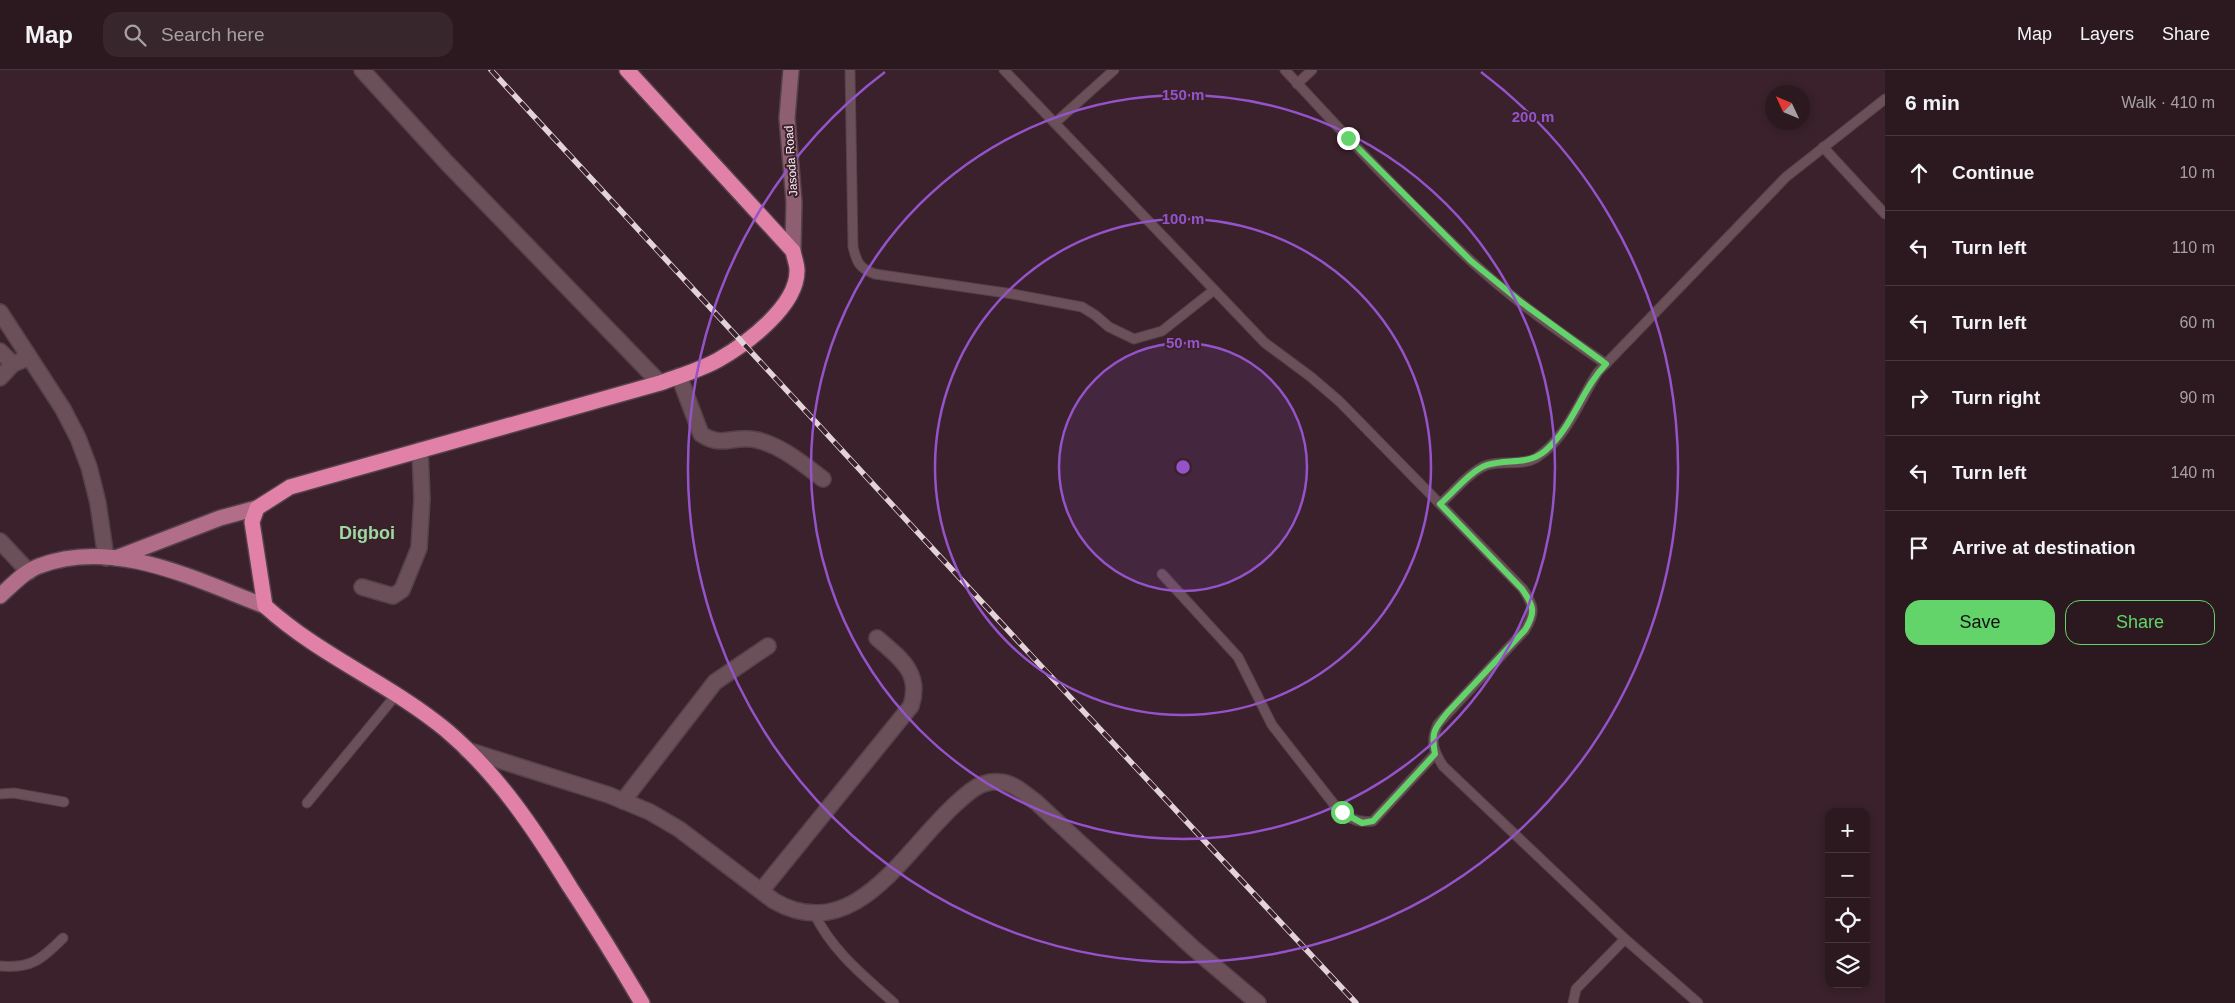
<!DOCTYPE html>
<html lang="en">
<head>
<meta charset="utf-8">
<style>
	:root { --surface:#2c1920; --page:#38262d; --text:#f1f3f6; --muted:#a6a0a5; --line:#48383e; --accent:#62d469 }
	body { margin:0; font-family:Arial,sans-serif; background:var(--page); color:var(--text) }
	.controls { position:absolute; right:15px; bottom:15px; display:grid; overflow:hidden; border-radius:10px; box-shadow:0 2px 8px #0003 }
	.controls button { width:45px; height:45px; display:grid; place-items:center; padding:0; border:0; border-bottom:1px solid var(--line); background:var(--surface); color:var(--text); font:25px sans-serif }
	.compass { position:absolute; left:1765px; top:15px; width:45px; height:45px; border-radius:50%; background:var(--surface); box-shadow:0 2px 8px #0003; rotate:314deg }
	.stop { position:absolute; width:15px; height:15px; margin:-11px; border:4px solid #62d469; border-radius:50%; background:#fff }
	.stop.end { background:#62d469; border-color:#fff; box-shadow:0 1px 5px #0008 }
	.list { margin:0; padding:0; list-style:none }
	h2 { display:flex; justify-content:space-between; align-items:center; height:65px; margin:0; padding:0 20px; font-size:21px }
	h2 small { font-size:16px; font-weight:400; color:var(--muted) }
	.list li { display:grid; grid-template-columns:32px 1fr auto; gap:15px; align-items:center; box-sizing:border-box; height:75px; padding:0 20px; border-top:1px solid var(--line) }
	.list b { display:block; font-size:19px; white-space:nowrap }
	.list em { font-size:16px; font-style:normal; color:var(--muted) }
	.actions { display:flex; gap:10px; padding:15px 20px }
	.actions a { flex:1; padding:11px 0; border:1px solid var(--accent); border-radius:15px; text-align:center; font-size:18px; color:var(--accent) }
	.actions .main { background:var(--accent); color:#111 }
	.icon { flex:none; width:28px; height:28px; fill:none; stroke:currentColor; stroke-width:2; stroke-linecap:round; stroke-linejoin:round }
	.map { position:relative; flex:none; width:1885px; height:933px; overflow:hidden }
	header { display:flex; align-items:center; gap:30px; box-sizing:border-box; height:70px; padding:0 25px; background:var(--surface); border-bottom:1px solid var(--line) }
	header strong { font-size:24px }
	nav { display:flex; gap:28px; margin-inline-start:auto; font-size:18px }
	.search { width:350px; height:45px; background:var(--page); display:flex; align-items:center; gap:12px; box-sizing:border-box; padding:0 18px; border-radius:15px; color:var(--muted); font-size:19px }
	main { display:flex }
	aside { flex:1; background:var(--surface) }
	.map>svg:first-child { display:block }
</style>
</head>
<body>
<header>
<strong>Map</strong>
<div class="search"><svg class="icon" aria-label="search" viewBox="0 0 24 24"><circle cx="10" cy="10" r="6"/><path d="M15 15l6 6"/></svg>Search here</div>
<nav><a>Map</a><a>Layers</a><a>Share</a></nav>
</header>
<main>
<div class="map">
<svg width="1885" height="933" viewBox="0 0 1885 933">
	<rect width="100%" height="100%" fill="#3a212b"/>
	<g fill="none" stroke-linecap="round" stroke-linejoin="round">
		<g stroke="#554149" stroke-width="11">
			<g id="lane">
				<path d="M850 0 853 177C857 193 859 198 875 204L1013 224 1082 237 1095 245 1109 257 1134 269 1162 261 1214 220"/>
				<path d="M1004 0 1265 273 1311 307 1339 331 1440 434"/>
				<path d="M1285 0C1345 65 1405 130 1470 190 1512 229 1559 262 1606 294"/>
				<path d="M1297 14 1312 0"/>
				<path d="M1055 53 1114 0"/>
				<path d="M1823 77 1885 144"/>
				<path d="M1162 504 1238 587 1272 655 1333 733C1345 746 1355 754 1373 751L1435 684"/>
				<path d="M0 724 14 723 64 732"/>
				<path d="M307 733 396 625"/>
				<path d="M814 843C832 881 864 906 894 933"/>
				<path d="M1625 869 1698 933"/>
				<path d="M0 896C31 899 42 889 63 868"/>
				<path d="M1573 933 1576 919 1625 869 1443 696C1433 680 1430 672 1438 654L1525 560C1536 542 1534 536 1523 519L1440 434C1454 422 1470 401 1487 395 1503 390 1522 396 1536 388 1567 368 1579 331 1598 302L1786 107 1885 29"/>
			</g>
		</g>
		<g stroke="#554149" stroke-width="18">
			<g id="street">
				<path d="M362 0 447 93 660 313"/>
				<path d="M0 242 63 339 78 368 89 397 98 433 106 488"/>
				<path d="M0 281 13 294"/>
				<path d="M679 306 701 364C723 379 734 364 757 370 782 376 803 394 823 409"/>
				<path d="M0 308 13 294 28 288"/>
				<path d="M0 471 29 502"/>
				<path d="M362 517 393 526 402 520 419 478 422 429 420 380"/>
				<path d="M467 680 609 725 650 742 679 759 774 831C857 878 906 776 960 730 971 720 983 710 1000 712 1014 713 1025 724 1036 732L1193 878 1258 933"/>
				<path d="M623 731 715 612 768 576"/>
				<path d="M761 821 911 636C922 603 900 588 877 568"/>
			</g>
		</g>
		<g stroke="#554149" stroke-width="18">
			<path id="secondary" d="M791 0 787 48 794 132 793 181"/>
		</g>
		<g stroke="#554149" stroke-width="18">
			<g id="primary">
				<path d="M116 488 220 448 257 438"/>
				<path d="M0 526C12 515 25 501 39 496 114 467 196 510 265 536"/>
			</g>
		</g>
		<g stroke="#554149" stroke-width="18">
			<path id="highway" d="M627 0 793 181C794 187 797 194 797 200 798 236 746 274 718 290 700 300 679 306 660 313L290 417 257 438 252 452 265 536C320 586 389 613 446 660 498 704 535 760 570 817 595 855 619 894 642 933"/>
		</g>
		<use href="#lane" stroke="#6b4f59" stroke-width="9"/>
		<use href="#street" stroke="#6b4f59" stroke-width="15"/>
		<use href="#secondary" stroke="#8e5e71" stroke-width="15"/>
		<use href="#primary" stroke="#b26d88" stroke-width="15"/>
		<use href="#highway" stroke="#e181a8" stroke-width="15"/>
		<g stroke="#e3d3d9" stroke-width="5.5">
			<path id="rail" d="M491 0 1028 582 1356 933"/>
		</g>
		<use href="#rail" stroke="#3a212b" stroke-width="4" stroke-dasharray="11" stroke-linecap="butt"/>
	</g>
	<g fill="none" stroke-linecap="round" stroke-linejoin="round">
		<path stroke="#62d469" stroke-width="6" d="M1342 742 1362 753 1373 751 1435 684C1431 662 1434 659 1448 642L1525 560C1536 542 1534 536 1522 519L1440 434C1454 422 1470 401 1487 395 1508 388 1527 396 1545 381 1573 357 1581 320 1606 294L1521 232 1471 191 1348 68"/>
	</g>
	<circle cx="1183" cy="397" r="124" fill="#9553ca" fill-opacity=".12"/>
	<g fill="none" stroke="#9553ca" stroke-width="2.5">
		<circle cx="1183" cy="397" r="124"/>
		<circle cx="1183" cy="397" r="248"/>
		<circle cx="1183" cy="397" r="372"/>
		<path d="M1481 2A495 495 0 1 1 885 2"/>
	</g>
	<g text-anchor="middle" dominant-baseline="central" stroke-width="4" stroke-linejoin="round" paint-order="stroke">
		<g font-size="12" fill="#fdeff4" stroke="#3a212b">
			<text transform="translate(791 91) rotate(-94)">Jasoda Road</text>
		</g>
		<g font-size="18" font-weight="bold" fill="#9ed99f" stroke="#3a212b">
			<text x="367" y="463">Digboi</text>
		</g>
	</g>
	<circle cx="1183" cy="397" r="8" fill="#9553ca" stroke="#3a212b" stroke-width="2.5"/>
	<g font-size="15" text-anchor="middle" font-weight="bold" fill="#9553ca" stroke="#3a212b" stroke-width="4" stroke-linejoin="round" paint-order="stroke">
		<text x="1183" y="30">150 m</text>
		<text x="1533" y="52">200 m</text>
		<text x="1183" y="154">100 m</text>
		<text x="1183" y="278">50 m</text>
	</g>
</svg>
<div class="controls">
<button>+</button>
<button>−</button>
<button><svg class="icon" aria-label="locate" viewBox="0 0 24 24"><circle cx="12" cy="12" r="6"/><path d="M12 2v4M12 18v4M2 12h4M18 12h4"/></svg></button>
<button><svg class="icon" aria-label="layers" viewBox="0 0 24 24"><path d="M12 4l9 5-9 5-9-5zM3 14l9 5 9-5"/></svg></button>
</div>
<svg class="compass" viewBox="-18 -18 36 36"><path d="M0-13l5 13h-10z" fill="#e53935"/><path d="M0 13l5-13h-10z" fill="#a6a0a5"/></svg>
<div class="stop" style="left:1342px;top:742px"></div>
<div class="stop end" style="left:1348px;top:68px"></div>
</div>
<aside>
<h2>6 min<small>Walk · 410 m</small></h2>
<ul class="list">
<li><svg class="icon" aria-label="ahead" viewBox="0 0 24 24"><path d="M12 20V5M6 11l6-6 6 6"/></svg><div><b>Continue</b></div><em>10 m</em></li>
<li><svg class="icon" aria-label="left" viewBox="0 0 24 24"><path d="M17 20v-9H6M10 6l-5 5 5 5"/></svg><div><b>Turn left</b></div><em>110 m</em></li>
<li><svg class="icon" aria-label="left" viewBox="0 0 24 24"><path d="M17 20v-9H6M10 6l-5 5 5 5"/></svg><div><b>Turn left</b></div><em>60 m</em></li>
<li><svg class="icon" aria-label="right" viewBox="0 0 24 24"><path d="M7 20v-9h11M14 6l5 5-5 5"/></svg><div><b>Turn right</b></div><em>90 m</em></li>
<li><svg class="icon" aria-label="left" viewBox="0 0 24 24"><path d="M17 20v-9H6M10 6l-5 5 5 5"/></svg><div><b>Turn left</b></div><em>140 m</em></li>
<li><svg class="icon" aria-label="arrive" viewBox="0 0 24 24"><path d="M6 21V4h12l-3 4 3 4H6"/></svg><div><b>Arrive at destination</b></div></li>
</ul>
<div class="actions"><a class="main">Save</a><a>Share</a></div>
</aside>
</main>
</body>
</html>
